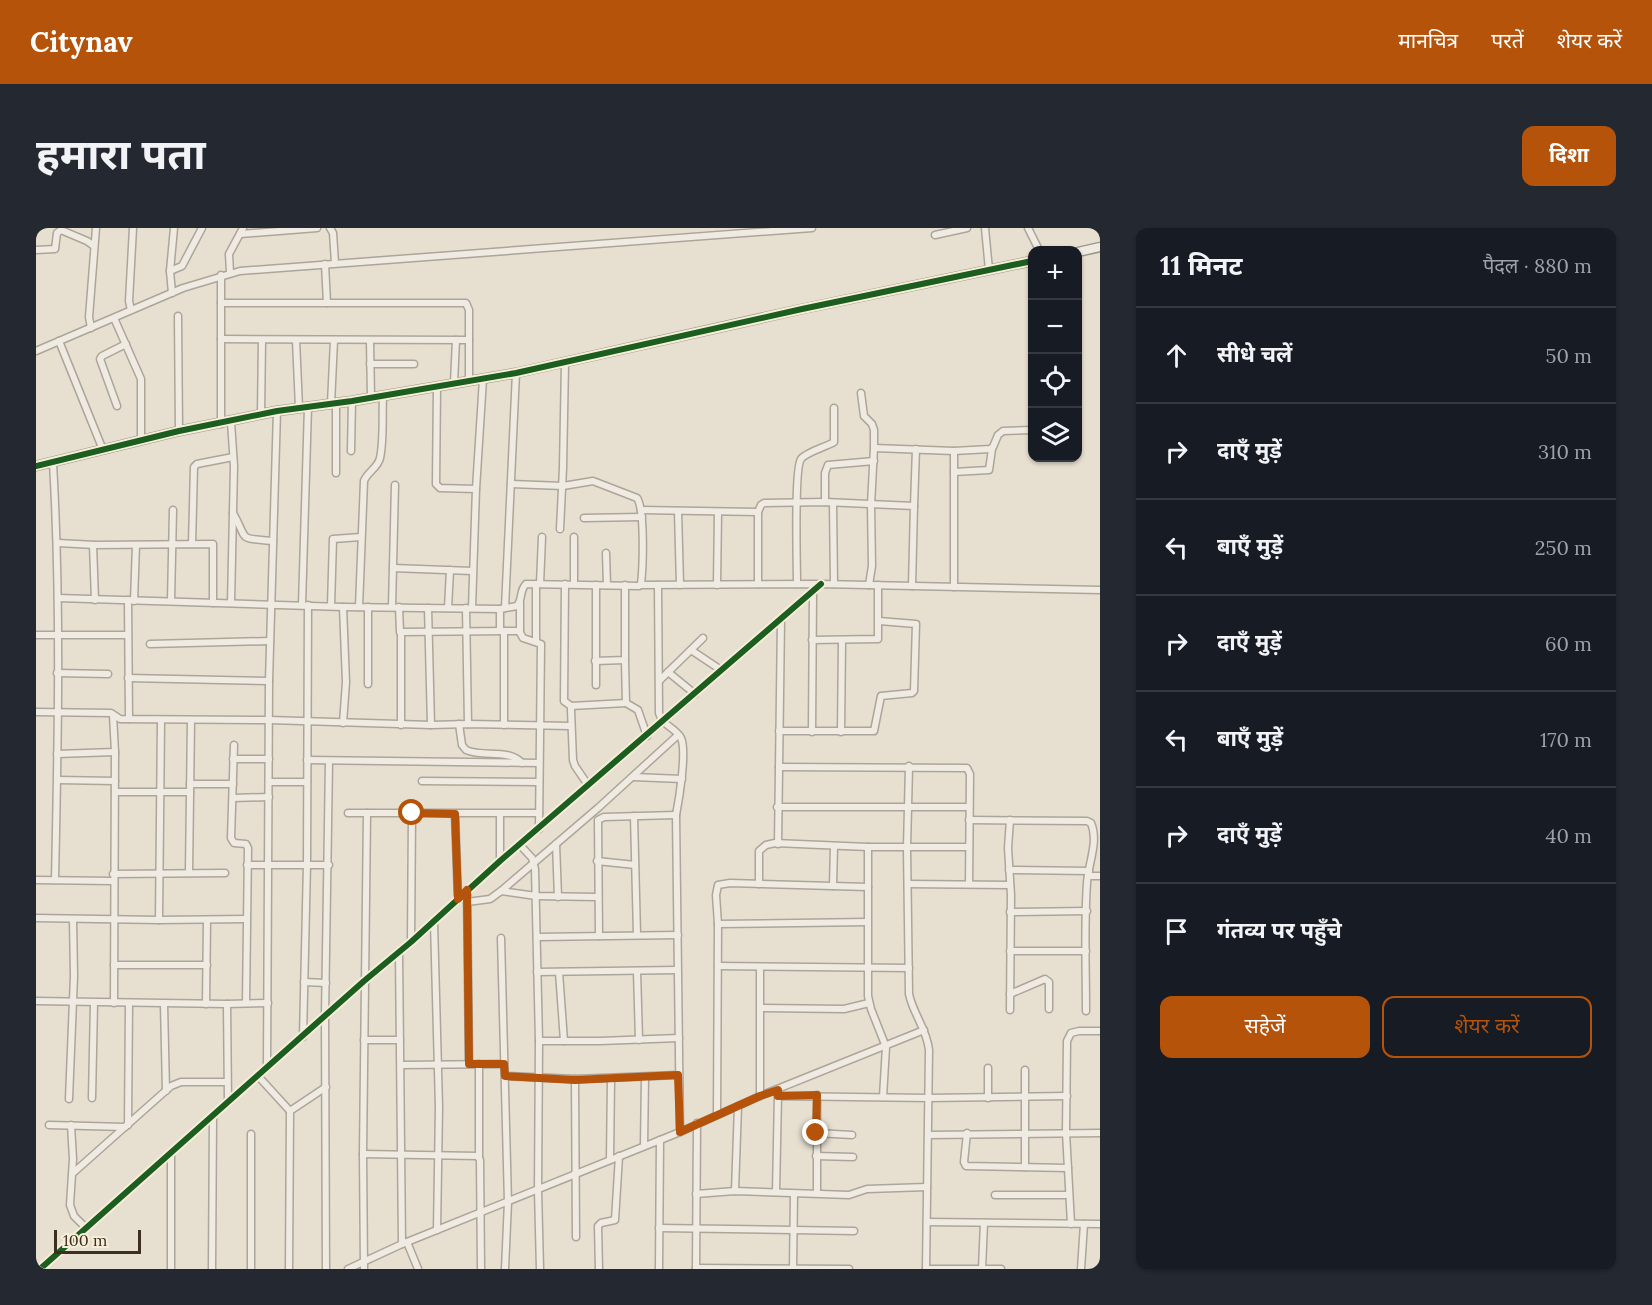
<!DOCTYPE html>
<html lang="hi">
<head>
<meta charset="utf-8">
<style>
	:root { --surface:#171b24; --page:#242831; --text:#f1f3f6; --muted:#9ea1a6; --line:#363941; --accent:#b45309 }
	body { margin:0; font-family:Lora,"Noto Sans Devanagari",serif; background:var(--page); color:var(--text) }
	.controls { position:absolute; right:18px; top:18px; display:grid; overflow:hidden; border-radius:12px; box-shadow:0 2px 4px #0004 }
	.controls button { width:54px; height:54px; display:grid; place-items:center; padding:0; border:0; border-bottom:2px solid var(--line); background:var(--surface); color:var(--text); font:30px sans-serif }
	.scale { position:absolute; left:18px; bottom:15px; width:87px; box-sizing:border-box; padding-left:6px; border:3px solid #3d2e20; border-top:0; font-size:16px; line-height:21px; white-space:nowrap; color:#3d2e20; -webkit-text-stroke:4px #f7eed8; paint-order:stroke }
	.stop { position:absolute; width:18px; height:18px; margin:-14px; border:4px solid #b45309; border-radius:50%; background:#fff }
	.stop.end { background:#b45309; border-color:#fff; box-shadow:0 2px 6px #0008 }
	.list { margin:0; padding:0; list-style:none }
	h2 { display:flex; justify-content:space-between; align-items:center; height:78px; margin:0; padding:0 24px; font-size:26px }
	h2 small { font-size:20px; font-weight:400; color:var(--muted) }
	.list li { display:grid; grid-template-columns:39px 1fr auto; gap:18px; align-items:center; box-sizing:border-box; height:96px; padding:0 24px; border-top:2px solid var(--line) }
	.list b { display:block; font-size:22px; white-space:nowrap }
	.list em { font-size:20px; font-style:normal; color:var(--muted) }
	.actions { display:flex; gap:12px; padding:18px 24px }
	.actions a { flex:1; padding:14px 0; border:2px solid var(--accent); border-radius:12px; text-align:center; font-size:21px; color:var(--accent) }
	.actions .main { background:var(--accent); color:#fff }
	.icon { flex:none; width:33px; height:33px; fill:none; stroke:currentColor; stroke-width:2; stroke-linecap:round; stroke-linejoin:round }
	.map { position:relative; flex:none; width:1064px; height:1041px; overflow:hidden; border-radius:12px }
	header { display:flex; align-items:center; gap:36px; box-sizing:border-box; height:84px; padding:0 30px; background:var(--accent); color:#fff }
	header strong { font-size:28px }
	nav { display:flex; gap:33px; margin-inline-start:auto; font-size:21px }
	.intro { display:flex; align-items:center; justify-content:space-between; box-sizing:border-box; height:144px; padding:0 36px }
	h1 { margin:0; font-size:42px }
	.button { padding:15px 27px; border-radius:12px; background:var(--accent); color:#fff; font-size:21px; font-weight:700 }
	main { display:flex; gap:36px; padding:0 36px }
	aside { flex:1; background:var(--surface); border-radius:12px; box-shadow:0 2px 4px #0004 }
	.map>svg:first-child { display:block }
</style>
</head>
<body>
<header>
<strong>Citynav</strong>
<nav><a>मानचित्र</a><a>परतें</a><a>शेयर करें</a></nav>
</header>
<div class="intro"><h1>हमारा पता</h1><a class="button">दिशा</a></div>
<main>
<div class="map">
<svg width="1064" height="1041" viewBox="0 0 1064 1041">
	<rect width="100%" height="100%" fill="#e7e0d1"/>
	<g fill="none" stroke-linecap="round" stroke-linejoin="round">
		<path stroke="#bcccc2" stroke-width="1.5" d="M331 30 536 15"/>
		<g stroke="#ada599" stroke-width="9">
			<g id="street">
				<path d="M294 0 297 5 299 35"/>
				<path d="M949 0 953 42"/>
				<path d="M992 0 1003 22"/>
				<path d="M204 6 281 0"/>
				<path d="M899 7 931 0"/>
				<path d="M0 22 19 21 21 5 25 2 51 13 58 18"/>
				<path d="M289 36 291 75"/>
				<path d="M134 43 146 38 166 0"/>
				<path d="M194 45 193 26 207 0"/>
				<path d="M136 65 134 43 138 0"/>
				<path d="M185 75H430L433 82V152"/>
				<path d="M95 82 93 73 97 0"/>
				<path d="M142 88 143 203"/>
				<path d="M78 90 105 151V211"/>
				<path d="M55 100 53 89 60 0"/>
				<path d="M185 111 433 112"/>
				<path d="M260 112 263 180"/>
				<path d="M23 113 67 222"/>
				<path d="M334 113 335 170"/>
				<path d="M0 123 147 60 204 43 776 0"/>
				<path d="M334 136H378"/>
				<path d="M418 155 420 112"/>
				<path d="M401 158 400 256 404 260 440 261"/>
				<path d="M825 165 828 188 836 196 838 202V220L835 277 836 338 833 357"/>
				<path d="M295 176 298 112"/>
				<path d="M81 178 64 131 66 128 90 116"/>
				<path d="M225 186 226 112"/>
				<path d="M195 194 198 238 195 375"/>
				<path d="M185 196V47"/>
				<path d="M838 220 918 223 954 221 957 219 962 207 967 203 996 202"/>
				<path d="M315 223 316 173"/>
				<path d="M918 223V359"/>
				<path d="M17 235C25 374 22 513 19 652"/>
				<path d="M918 244 953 242 956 221"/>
				<path d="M300 245V176"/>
				<path d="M789 274V245L792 237 838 233"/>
				<path d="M797 275 798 356"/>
				<path d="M878 278 880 221"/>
				<path d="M605 282 722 284"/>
				<path d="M642 283 644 357"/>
				<path d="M197 285C213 313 200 310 237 313"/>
				<path d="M548 290 606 289"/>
				<path d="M524 301 527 240 529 135"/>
				<path d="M538 309V356"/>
				<path d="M22 315 59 317 177 316V375"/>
				<path d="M156 316 158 239 161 236 197 229"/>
				<path d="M57 317 59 372"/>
				<path d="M570 325 571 357"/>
				<path d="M357 340 436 343"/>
				<path d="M504 356 506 309"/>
				<path d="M529 356 528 473 535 478V482L537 532 539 538 552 557"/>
				<path d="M722 356V284L725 277 728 275 789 274 878 278 876 358"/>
				<path d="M761 356C761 338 758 241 765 231 770 224 790 219 798 214V180"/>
				<path d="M560 357V457"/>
				<path d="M604 357 785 356 1064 362"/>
				<path d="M622 357 623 485C626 498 640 500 645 510 651 523 643 572 640 587L644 904"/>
				<path d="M681 357 682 284"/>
				<path d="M22 370 307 379 464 381 481 378C487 371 483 363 490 356L603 358 605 356C607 339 609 282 601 270L557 253 527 258 475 256"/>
				<path d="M92 372 93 491"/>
				<path d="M98 373 100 317"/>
				<path d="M135 373 137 282"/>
				<path d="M266 377 272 179"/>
				<path d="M295 378 297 311 325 309"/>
				<path d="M323 379 328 253C331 244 342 240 344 230 348 212 346 187 347 168"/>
				<path d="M356 379 359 257"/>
				<path d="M363 379 364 404"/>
				<path d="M392 380 395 497"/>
				<path d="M412 380 414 342"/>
				<path d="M430 380 432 496"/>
				<path d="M436 380 440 261 447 151"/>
				<path d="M469 380 480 145"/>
				<path d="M464 403V381"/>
				<path d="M484 403V375"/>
				<path d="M0 407H92"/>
				<path d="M776 412 842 411V357"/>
				<path d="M500 414V356"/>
				<path d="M114 416 234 413"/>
				<path d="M655 422 685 442"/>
				<path d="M559 433 589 432V357"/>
				<path d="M589 433 590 475 602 482 611 508"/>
				<path d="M632 444 659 466"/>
				<path d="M21 445 72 446"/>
				<path d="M92 450 233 453"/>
				<path d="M624 452 667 410"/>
				<path d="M332 456V379"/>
				<path d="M535 478 590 475"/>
				<path d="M0 484 75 485 84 491 233 492 395 497 432 496 534 498"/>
				<path d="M77 487 79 524 78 775"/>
				<path d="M307 495 310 454 307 379"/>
				<path d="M423 496 426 517 430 522C448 530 472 520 486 535"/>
				<path d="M365 497V404L483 403 487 410 505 416 503 601"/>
				<path d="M468 497V403"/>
				<path d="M743 503H838L845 468 876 465 878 463 880 396 843 393"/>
				<path d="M776 504 777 363"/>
				<path d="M805 504 806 413"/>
				<path d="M198 517 195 610 198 615 210 616 212 620 210 775"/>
				<path d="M21 526 79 524"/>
				<path d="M197 531H233"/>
				<path d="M271 532 503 535"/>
				<path d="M873 538 871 620 873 766C877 786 891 801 893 822L890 1041"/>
				<path d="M743 539 931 540 934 546 933 656"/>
				<path d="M597 549 646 551"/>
				<path d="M22 552 79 553"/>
				<path d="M386 553 503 554"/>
				<path d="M233 554H271"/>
				<path d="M154 556H197"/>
				<path d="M79 564H154"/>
				<path d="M197 570 233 569"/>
				<path d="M741 579H933"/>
				<path d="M312 585H503"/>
				<path d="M419 586 422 671"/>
				<path d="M464 586V633"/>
				<path d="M598 588 601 707"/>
				<path d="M933 592 1051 593 1055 595C1063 614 1052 636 1051 655 1048 697 1050 741 1050 783"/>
				<path d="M974 592 972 620 975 667 974 782"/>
				<path d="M520 616 522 669"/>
				<path d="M742 616 745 391"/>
				<path d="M484 617 496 630 499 641 503 813 502 962 504 1041"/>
				<path d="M832 619V768L835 781 850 819 847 869"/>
				<path d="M561 633 599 637"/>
				<path d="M211 637H293"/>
				<path d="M973 642 1053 643"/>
				<path d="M153 644 155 492"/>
				<path d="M77 646 189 645"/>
				<path d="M1052 648H1064"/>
				<path d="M0 652 77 653"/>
				<path d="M723 656V623L730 617 739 615 832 619H933"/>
				<path d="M872 656 974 657"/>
				<path d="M797 658 798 618"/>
				<path d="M431 662 433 836"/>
				<path d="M465 663 500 668 561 669"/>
				<path d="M431 674 454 671 465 663 562 580 642 507"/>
				<path d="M974 684 1051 683"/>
				<path d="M0 690 123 692 210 691"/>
				<path d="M123 692 125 492"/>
				<path d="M398 694 403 879 401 1002"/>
				<path d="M682 696 831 694"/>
				<path d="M563 708 562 592 568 589 640 587"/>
				<path d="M501 709 642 707"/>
				<path d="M465 710 472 974 469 1041"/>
				<path d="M375 714 376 585"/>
				<path d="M974 723H1050"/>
				<path d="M363 725 366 1016"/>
				<path d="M78 737H171"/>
				<path d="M682 738 873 740"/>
				<path d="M724 739V868"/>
				<path d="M601 743 603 812"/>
				<path d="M501 744 641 742"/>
				<path d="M523 744 528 813"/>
				<path d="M268 754 290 755"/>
				<path d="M974 766 1009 751 1013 754V781"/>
				<path d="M0 773 191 776 192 873"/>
				<path d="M128 776 130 863"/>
				<path d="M170 776 171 692"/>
				<path d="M191 776 232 775"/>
				<path d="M725 780 808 781 833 775"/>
				<path d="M267 809 271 636 272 377"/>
				<path d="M328 812H364"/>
				<path d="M503 813H564L643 810"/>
				<path d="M443 836V930"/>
				<path d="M365 837 468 836"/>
				<path d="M231 840 233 453 241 183"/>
				<path d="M952 840V870"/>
				<path d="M989 842V939"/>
				<path d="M222 848 254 883"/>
				<path d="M469 848 539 851 642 847"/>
				<path d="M539 851 540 1009"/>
				<path d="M781 867V965"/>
				<path d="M742 868 892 870 1031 868"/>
				<path d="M56 870 58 775"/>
				<path d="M33 871 38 748 37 691"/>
				<path d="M681 887 682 696 680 667 682 657 694 655 832 659"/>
				<path d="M13 897 89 899"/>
				<path d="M35 897 37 931 34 977 38 988 50 1000"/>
				<path d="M92 897 93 775"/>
				<path d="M780 905 816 907"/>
				<path d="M931 905 928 934 930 938 1032 940"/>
				<path d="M893 907 1064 905"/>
				<path d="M608 918 609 849"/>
				<path d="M327 926 442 928 444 932 445 1041"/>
				<path d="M780 928 817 929"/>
				<path d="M574 932 575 851"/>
				<path d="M37 945 135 858 145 854H191"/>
				<path d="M699 963 702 878"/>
				<path d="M740 964 742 866"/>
				<path d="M660 966 699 963 813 967 831 961 891 959"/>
				<path d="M959 967H1032"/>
				<path d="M891 994 1064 996"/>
				<path d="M1035 996 1030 904 1031 813 1035 805 1043 803H1064"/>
				<path d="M623 1000 818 1003"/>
				<path d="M371 1014 382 1041"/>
				<path d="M660 1040 813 1041"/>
				<path d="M4 1041 328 753 375 714 464 633 785 356"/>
				<path d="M135 1041V924"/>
				<path d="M176 1041 177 888"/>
				<path d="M215 1041V906"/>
				<path d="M253 1041 254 883 290 859"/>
				<path d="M290 1041 289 788 293 533"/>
				<path d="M312 1041 366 1016 644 904 724 868 888 802"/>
				<path d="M328 1041 327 926 331 585"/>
				<path d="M563 1041 562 998 565 995 579 992 583 928"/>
				<path d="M623 1041 624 912"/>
				<path d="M660 1041 661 895"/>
				<path d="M757 1041 758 966"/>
				<path d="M890 1041H965"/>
				<path d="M946 1041 948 995"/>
				<path d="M1045 1041 1048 996"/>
			</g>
		</g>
		<g stroke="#9c958a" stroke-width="11">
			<g id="secondary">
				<path d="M1042 24 1064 19"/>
				<path d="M0 238 143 203 241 183 316 173 480 145 766 81 996 33"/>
			</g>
		</g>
		<use href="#street" stroke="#efebe3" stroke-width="6"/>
		<use href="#secondary" stroke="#efebe3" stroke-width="8"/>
		<g stroke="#f7eed8" stroke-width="10">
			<g id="cycleway">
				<path d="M0 238 143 203 241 183 316 173 480 145 766 81 996 33"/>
				<path d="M4 1041 328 753 375 714 464 633 785 356"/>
			</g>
		</g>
		<use href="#cycleway" stroke="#1b5e20" stroke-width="6"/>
	</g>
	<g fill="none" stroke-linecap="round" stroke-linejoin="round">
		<path stroke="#b45309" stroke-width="8" d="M376 585 419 586 422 671 431 662 433 836H468L469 848 539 852 642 847 644 904 724 868 742 862V868L781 867 780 905"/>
	</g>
</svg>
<div class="controls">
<button>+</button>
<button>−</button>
<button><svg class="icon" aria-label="locate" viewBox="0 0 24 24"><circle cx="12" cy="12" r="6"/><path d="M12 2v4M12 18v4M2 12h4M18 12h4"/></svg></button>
<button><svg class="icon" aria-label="layers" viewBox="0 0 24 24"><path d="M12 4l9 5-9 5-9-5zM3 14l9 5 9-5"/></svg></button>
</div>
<div class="scale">100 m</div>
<div class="stop" style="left:376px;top:585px"></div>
<div class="stop end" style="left:780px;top:905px"></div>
</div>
<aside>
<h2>11 मिनट<small>पैदल · 880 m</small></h2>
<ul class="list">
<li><svg class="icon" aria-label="ahead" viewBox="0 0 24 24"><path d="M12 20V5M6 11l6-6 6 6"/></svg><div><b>सीधे चलें</b></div><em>50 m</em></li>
<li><svg class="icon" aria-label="right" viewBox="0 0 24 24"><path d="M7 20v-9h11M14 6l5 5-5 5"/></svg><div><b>दाएँ मुड़ें</b></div><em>310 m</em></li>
<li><svg class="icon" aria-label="left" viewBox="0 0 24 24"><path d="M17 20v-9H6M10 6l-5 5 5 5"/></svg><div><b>बाएँ मुड़ें</b></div><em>250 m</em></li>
<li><svg class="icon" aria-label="right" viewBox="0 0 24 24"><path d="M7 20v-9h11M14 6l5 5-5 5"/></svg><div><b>दाएँ मुड़ें</b></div><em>60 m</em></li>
<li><svg class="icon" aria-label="left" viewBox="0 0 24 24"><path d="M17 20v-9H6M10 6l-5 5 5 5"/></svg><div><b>बाएँ मुड़ें</b></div><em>170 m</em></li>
<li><svg class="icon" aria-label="right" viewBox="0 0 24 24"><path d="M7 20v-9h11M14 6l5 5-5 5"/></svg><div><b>दाएँ मुड़ें</b></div><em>40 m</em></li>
<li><svg class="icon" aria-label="arrive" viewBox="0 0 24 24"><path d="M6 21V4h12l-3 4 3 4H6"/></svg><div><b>गंतव्य पर पहुँचे</b></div></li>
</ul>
<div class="actions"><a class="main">सहेजें</a><a>शेयर करें</a></div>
</aside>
</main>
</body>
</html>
